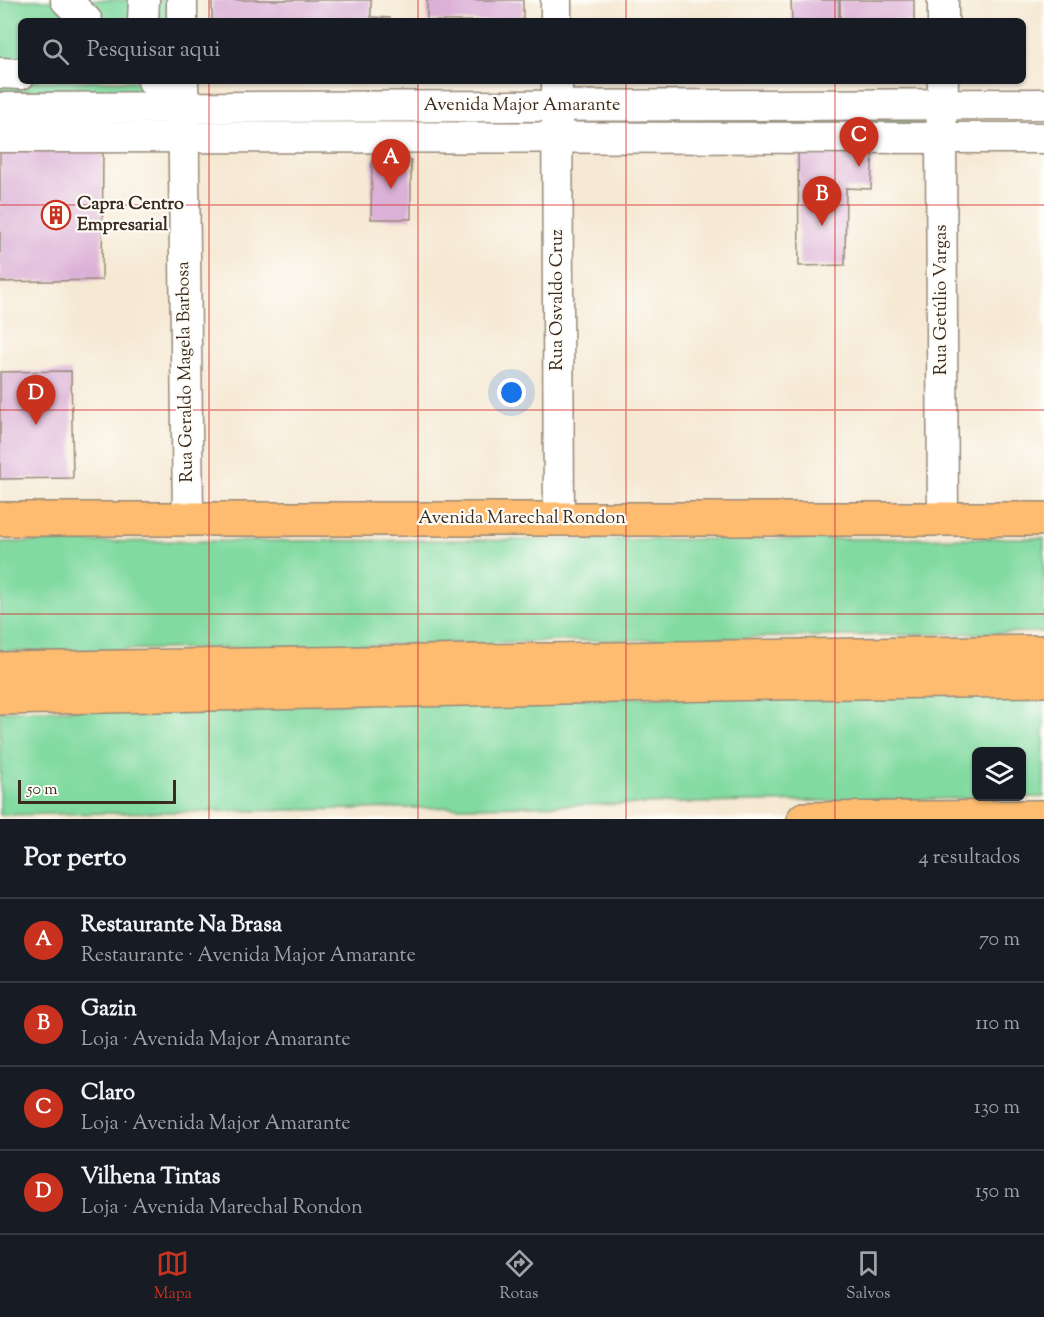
<!DOCTYPE html>
<html lang="pt">
<head>
<meta charset="utf-8">
<style>
	:root { --surface:#171b24; --page:#242831; --text:#f1f3f6; --muted:#9ea1a6; --line:#363941; --accent:#c8321e }
	body { margin:0; font-family:"Sorts Mill Goudy",serif; background:var(--page); color:var(--text) }
	.controls { position:absolute; right:18px; bottom:18px; display:grid; overflow:hidden; border-radius:9px; box-shadow:0 2px 4px #0004 }
	.controls button { width:54px; height:54px; display:grid; place-items:center; padding:0; border:0; border-bottom:2px solid var(--line); background:var(--surface); color:var(--text); font:30px sans-serif }
	.scale { position:absolute; left:18px; bottom:15px; width:158px; box-sizing:border-box; padding-left:6px; border:3px solid #3b2a1e; border-top:0; font-size:16px; line-height:21px; white-space:nowrap; color:#3b2a1e; -webkit-text-stroke:4px #fdfcf7; paint-order:stroke }
	.you { position:absolute; left:512px; top:393px; width:21px; height:21px; margin:-15px; border:4px solid #fff; border-radius:50%; background:#1a73e8; box-shadow:0 0 0 9px #1a73e833 }
	.badge { display:grid; place-items:center; width:39px; height:39px; border-radius:50%; background:var(--accent); color:#fff; font-size:20px; font-weight:700 }
	.pin { position:absolute; translate:-50% -50px; filter:drop-shadow(0 2px 3px #0008) }
	.pin::after { content:''; position:absolute; top:32px; width:21px; height:18px; background:inherit; clip-path:polygon(0 0,100% 0,50% 100%) }
	.list { margin:0; padding:0; list-style:none }
	h2 { display:flex; justify-content:space-between; align-items:center; height:78px; margin:0; padding:0 24px; font-size:26px }
	h2 small { font-size:20px; font-weight:400; color:var(--muted) }
	.list li { display:grid; grid-template-columns:39px 1fr auto; gap:18px; align-items:center; box-sizing:border-box; height:84px; padding:0 24px; border-top:2px solid var(--line) }
	.list b { display:block; font-size:22px; white-space:nowrap }
	.list p { margin:0; font-size:20px; white-space:nowrap; color:var(--muted) }
	.list em { font-size:20px; font-style:normal; color:var(--muted) }
	.icon { flex:none; width:33px; height:33px; fill:none; stroke:currentColor; stroke-width:2; stroke-linecap:round; stroke-linejoin:round }
	.map { position:relative; flex:none; width:1044px; height:819px; overflow:hidden }
	.search { position:absolute; background:var(--surface); box-shadow:0 2px 4px #0004; left:18px; right:18px; top:18px; height:66px; display:flex; align-items:center; gap:15px; box-sizing:border-box; padding:0 21px; border-radius:9px; color:var(--muted); font-size:22px }
	.sheet { height:414px; background:var(--surface) }
	nav { display:flex; justify-content:space-around; align-items:center; box-sizing:border-box; height:84px; border-top:2px solid var(--line); background:var(--surface); font-size:16px; color:var(--muted) }
	nav a { display:grid; justify-items:center; gap:3px }
	nav .on { color:var(--accent) }
	.map>svg:first-child { display:block }
</style>
</head>
<body>
<div class="map">
<svg width="1044" height="819" viewBox="0 0 1044 819">
	<rect width="100%" height="100%" fill="#fdfcf7"/>
	<filter id="ink" filterUnits="userSpaceOnUse"><feTurbulence type="fractalNoise" baseFrequency=".0167" numOctaves="2"/><feDisplacementMap in="SourceGraphic" scale="12" xChannelSelector="R" yChannelSelector="G"/><feConvolveMatrix kernelMatrix="1 2 1 2 8 2 1 2 1" color-interpolation-filters="sRGB"/></filter>
	<filter id="wash" filterUnits="userSpaceOnUse"><feTurbulence type="fractalNoise" baseFrequency=".008" numOctaves="4" result="noise"/><feDisplacementMap in="SourceGraphic" scale="24" xChannelSelector="R" yChannelSelector="G"/><feGaussianBlur stdDeviation="1.35" result="paint"/><feColorMatrix in="noise" values="0 0 0 0 0 0 0 0 0 0 0 0 0 0 0 0 0 1.4 0 .05"/><feComposite in="paint" operator="in"/></filter>
	<g filter="url(#wash)">
		<rect width="100%" height="100%" fill="#f6e9d4"/>
		<g fill="#81daa0" stroke="#5e825f" stroke-width="1.5" fill-rule="evenodd">
			<path d="M0 0H167L168 21H21V81H164L154 91 0 93Z"/>
			<path d="M572 117 918 118 922 120V123L917 126 571 124Z"/>
			<path d="M1044 538V632L0 652V542Z"/>
			<path d="M1044 688V797L0 815V711ZM976 752H1022V796H976Z"/>
		</g>
		<g id="blocks">
			<g fill="#dcb1d7">
				<path d="M212 0H371V17L390 18V21H212Z"/>
				<rect x="427" y="0" width="96" height="21"/>
				<path d="M791 0H839V21H792Z"/>
				<rect x="840" y="0" width="74" height="21"/>
				<path d="M798 146 873 147 871 189 846 188 845 265 799 266Z"/>
				<path d="M0 147 103 149 102 280 0 282Z"/>
				<path d="M372 160H411V219H371Z"/>
				<path d="M71 371 73 478 0 479V372Z"/>
			</g>
		</g>
	</g>
	<g filter="url(#ink)">
		<use href="#blocks" fill-opacity="0" stroke="#988a79" stroke-width="1.5"/>
		<g fill="none" stroke-linecap="round" stroke-linejoin="round">
			<g stroke="#988a79" stroke-width="33">
				<g id="minor">
					<path d="M66 0 87 21"/>
					<path d="M182 0V21"/>
					<path d="M556 0V21"/>
					<path d="M943 0V21"/>
					<path d="M143 21 144 0"/>
					<path d="M0 73 21 74"/>
					<path d="M153 81 183 107"/>
					<path d="M183 81 188 518"/>
					<path d="M557 81 559 519"/>
					<path d="M943 81 941 138 943 519"/>
					<path d="M0 108 1044 104"/>
					<path d="M0 137 1044 138"/>
				</g>
			</g>
			<g stroke="#988a79" stroke-width="36">
				<g id="major">
					<path d="M0 519H1044"/>
					<path d="M804 819 1044 817"/>
				</g>
			</g>
			<g stroke="#988a79" stroke-width="36">
				<g id="highway">
					<path d="M0 669 1044 652"/>
					<path d="M0 698 771 683 1044 680"/>
				</g>
			</g>
			<use href="#minor" stroke="#fff" stroke-width="30"/>
			<use href="#major" stroke="#fdbc70" stroke-width="33"/>
			<use href="#highway" stroke="#fdbc70" stroke-width="33"/>
		</g>
	</g>
	<path fill="none" stroke="#d62828" stroke-width="1.5" stroke-opacity="0.55" d="M209 0V21M418 0V21M626 0V21M835 0V21M209 81V819M418 81V819M626 81V819M835 81V819M0 205H1044M0 410H1044M0 614H1044"/>
	<defs>
		<g id="building-ring" transform="scale(1.5)"><circle r="9.5" fill="#fdfcf7" stroke="#c8321e" stroke-width="1.5"/><path d="M-4-6H4V6H1V3H-1V6H-4ZM-2.5-4.3h1.7v1.8h-1.7ZM.8-4.3h1.7v1.8H.8ZM-2.5-1h1.7V.8h-1.7ZM.8-1h1.7V.8H.8Z" fill="#c8321e"/></g>
	</defs>
	<g fill-rule="evenodd">
		<use href="#building-ring" x="56" y="215"/>
	</g>
	<g text-anchor="middle" dominant-baseline="central" stroke-width="4.5" stroke-linejoin="round" paint-order="stroke">
		<g font-size="18" fill="#3b2a1e" stroke="#fdfcf7">
			<text x="522" y="106">Avenida Major Amarante</text>
			<text transform="translate(558 300) rotate(-90)">Rua Osvaldo Cruz</text>
			<text transform="translate(942 300) rotate(-90)">Rua Getúlio Vargas</text>
			<text transform="translate(186 372) rotate(-91)">Rua Geraldo Magela Barbosa</text>
			<text x="522" y="519">Avenida Marechal Rondon</text>
		</g>
		<g font-size="18" font-weight="bold" fill="#3b2a1e" stroke="#fdfcf7" text-anchor="start">
			<text x="77" y="205">Capra Centro<tspan x="77" dy="21">Empresarial</tspan></text>
		</g>
	</g>
</svg>
<div class="controls">
<button><svg class="icon" aria-label="layers" viewBox="0 0 24 24"><path d="M12 4l9 5-9 5-9-5zM3 14l9 5 9-5"/></svg></button>
</div>
<div class="scale">50 m</div>
<div class="you"></div>
<div class="pin badge" style="left:391px;top:189px">A</div>
<div class="pin badge" style="left:822px;top:226px">B</div>
<div class="pin badge" style="left:859px;top:167px">C</div>
<div class="pin badge" style="left:36px;top:425px">D</div>
<div class="search"><svg class="icon" aria-label="search" viewBox="0 0 24 24"><circle cx="10" cy="10" r="6"/><path d="M15 15l6 6"/></svg>Pesquisar aqui</div>
</div>
<section class="sheet">
<h2>Por perto<small>4 resultados</small></h2>
<ul class="list">
<li><span class="badge">A</span><div><b>Restaurante Na Brasa</b><p>Restaurante · Avenida Major Amarante</p></div><em>70 m</em></li>
<li><span class="badge">B</span><div><b>Gazin</b><p>Loja · Avenida Major Amarante</p></div><em>110 m</em></li>
<li><span class="badge">C</span><div><b>Claro</b><p>Loja · Avenida Major Amarante</p></div><em>130 m</em></li>
<li><span class="badge">D</span><div><b>Vilhena Tintas</b><p>Loja · Avenida Marechal Rondon</p></div><em>150 m</em></li>
</ul>
</section>
<nav>
<a class="on"><svg class="icon" aria-label="map" viewBox="0 0 24 24"><path d="M3 6l6-2 6 2 6-2v14l-6 2-6-2-6 2zM9 4v14M15 6v14"/></svg>Mapa</a>
<a><svg class="icon" aria-label="directions" viewBox="0 0 24 24"><path d="M12 3l9 9-9 9-9-9zM9 14v-3h6M13 9l2 2-2 2"/></svg>Rotas</a>
<a><svg class="icon" aria-label="saved" viewBox="0 0 24 24"><path d="M7 4h10v16l-5-4-5 4z"/></svg>Salvos</a>
</nav>
</body>
</html>
